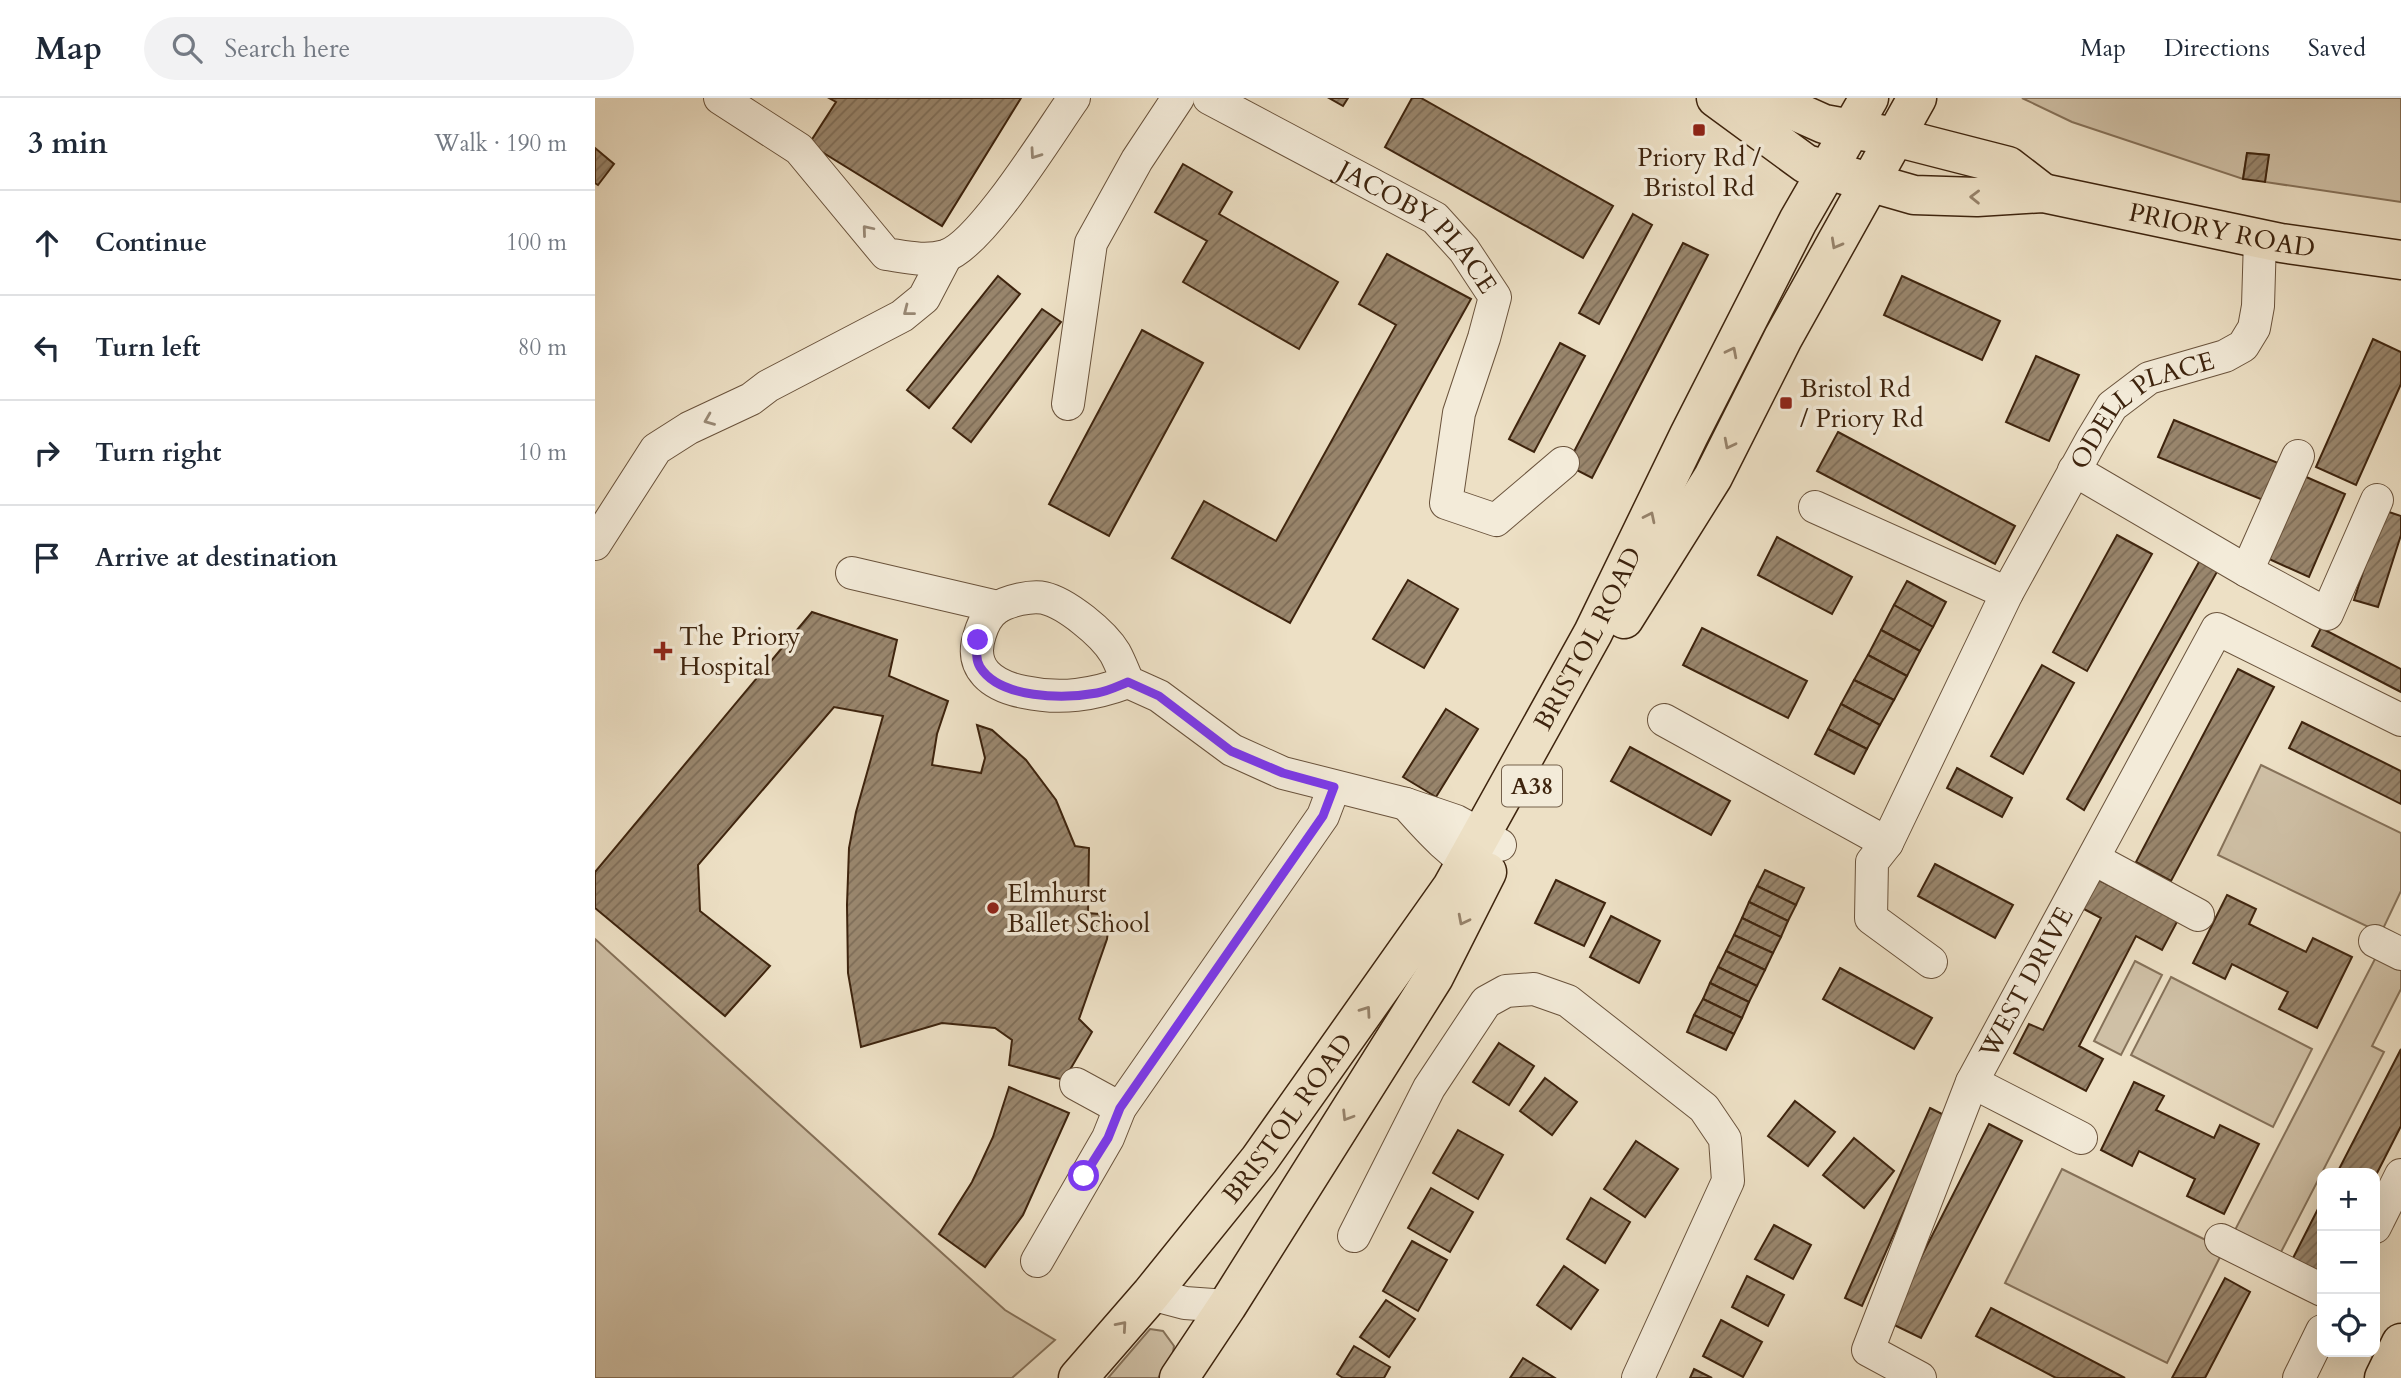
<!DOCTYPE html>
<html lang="en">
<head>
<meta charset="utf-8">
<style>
	:root { --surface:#fff; --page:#f2f2f3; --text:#1f2937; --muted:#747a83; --line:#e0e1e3 }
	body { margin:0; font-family:Cardo,serif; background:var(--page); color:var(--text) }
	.controls { position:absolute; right:21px; bottom:21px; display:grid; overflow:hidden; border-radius:14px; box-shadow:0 7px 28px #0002 }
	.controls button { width:63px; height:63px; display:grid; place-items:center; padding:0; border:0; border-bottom:2px solid var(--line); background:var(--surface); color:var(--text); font:35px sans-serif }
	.stop { position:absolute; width:21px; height:21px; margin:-16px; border:5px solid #7c3aed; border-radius:50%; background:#fff }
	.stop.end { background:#7c3aed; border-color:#fff; box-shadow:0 2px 7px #0008 }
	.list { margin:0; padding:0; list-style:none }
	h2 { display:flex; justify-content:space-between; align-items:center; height:91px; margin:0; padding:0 28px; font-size:30px }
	h2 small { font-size:23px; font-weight:400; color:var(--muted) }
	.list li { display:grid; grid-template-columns:46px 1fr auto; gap:21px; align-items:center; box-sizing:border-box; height:105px; padding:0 28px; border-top:2px solid var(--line) }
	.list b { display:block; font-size:26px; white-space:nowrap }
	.list em { font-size:23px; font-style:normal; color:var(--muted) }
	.icon { flex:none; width:38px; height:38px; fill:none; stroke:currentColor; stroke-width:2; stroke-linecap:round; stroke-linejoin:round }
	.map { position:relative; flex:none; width:1806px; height:1280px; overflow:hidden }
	header { display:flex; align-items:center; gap:42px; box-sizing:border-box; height:98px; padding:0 35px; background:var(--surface); border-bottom:2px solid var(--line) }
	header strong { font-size:33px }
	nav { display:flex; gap:38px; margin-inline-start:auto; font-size:24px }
	.search { width:490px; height:63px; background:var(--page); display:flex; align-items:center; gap:18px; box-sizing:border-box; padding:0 24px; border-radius:38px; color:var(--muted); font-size:26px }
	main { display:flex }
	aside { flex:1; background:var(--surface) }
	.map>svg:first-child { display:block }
</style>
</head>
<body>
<header>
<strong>Map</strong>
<div class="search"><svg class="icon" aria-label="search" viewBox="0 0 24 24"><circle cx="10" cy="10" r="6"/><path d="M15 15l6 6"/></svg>Search here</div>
<nav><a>Map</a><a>Directions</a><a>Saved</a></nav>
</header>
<main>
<aside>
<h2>3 min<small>Walk · 190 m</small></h2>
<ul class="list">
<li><svg class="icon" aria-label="ahead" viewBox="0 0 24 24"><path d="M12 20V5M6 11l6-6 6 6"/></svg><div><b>Continue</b></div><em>100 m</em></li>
<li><svg class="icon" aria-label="left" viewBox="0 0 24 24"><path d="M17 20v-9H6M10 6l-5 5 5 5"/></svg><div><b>Turn left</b></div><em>80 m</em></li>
<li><svg class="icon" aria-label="right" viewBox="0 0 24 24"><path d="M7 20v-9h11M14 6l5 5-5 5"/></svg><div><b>Turn right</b></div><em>10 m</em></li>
<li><svg class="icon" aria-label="arrive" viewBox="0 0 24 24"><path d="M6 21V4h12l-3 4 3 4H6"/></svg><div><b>Arrive at destination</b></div></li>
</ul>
</aside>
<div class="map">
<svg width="1806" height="1280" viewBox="0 0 1806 1280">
	<defs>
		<pattern id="building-hatch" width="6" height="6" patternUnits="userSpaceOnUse" patternTransform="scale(1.75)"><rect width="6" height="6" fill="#99866d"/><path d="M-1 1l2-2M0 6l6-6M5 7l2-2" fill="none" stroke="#7e6d58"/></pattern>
	</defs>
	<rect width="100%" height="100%" fill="#ede0c5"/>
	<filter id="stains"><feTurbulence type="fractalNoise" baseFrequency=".00286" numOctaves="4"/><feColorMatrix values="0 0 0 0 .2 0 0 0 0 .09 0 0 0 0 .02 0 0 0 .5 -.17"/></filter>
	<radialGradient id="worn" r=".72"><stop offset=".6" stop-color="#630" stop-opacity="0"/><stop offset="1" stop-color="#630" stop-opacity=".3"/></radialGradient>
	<g fill="#cfc0a6" stroke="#86725a" stroke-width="2">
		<path d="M1427 0H1806V104L1670 84 1673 57 1652 55 1648 81 1477 24Z"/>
		<path d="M1666 667 1806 735V793L1786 835 1623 757Z"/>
		<path d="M0 841 410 1212 460 1242 417 1280H0Z"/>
		<path d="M1781 859 1806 872V891L1777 948 1789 954 1685 1156 1640 1132Z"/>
		<path d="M1540 863 1567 877 1526 957 1499 943Z"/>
		<path d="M1576 879 1717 951 1678 1029 1536 957Z"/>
		<path d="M1467 1071 1629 1151 1572 1265 1410 1185Z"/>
		<path d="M555 1231 568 1233 579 1248 577 1261 563 1280H513Z"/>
	</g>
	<g fill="url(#building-hatch)" stroke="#3e240e" stroke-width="2">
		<path d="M234 0H426L347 128 214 46 241 4Z"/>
		<path d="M734 0H753L748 8Z"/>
		<path d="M817 0H826L1018 108 988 160 790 49Z"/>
		<path d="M0 50 19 66 3 87 0 85Z"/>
		<path d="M1652 55 1674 57 1670 84 1648 81Z"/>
		<path d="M588 66 637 94 624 116 743 184 704 251 588 184 612 143 560 114Z"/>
		<path d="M1038 116 1057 127 1004 226 984 215Z"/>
		<path d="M1088 145 1113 157 997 380 972 367Z"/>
		<path d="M792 156 876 201 695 525 577 460 609 403 681 443 801 227 764 206Z"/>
		<path d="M403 178 425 196 334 310 312 292Z"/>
		<path d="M1307 178 1405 223 1387 262 1289 217Z"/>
		<path d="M447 211 466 224 376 344 358 330Z"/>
		<path d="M547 232 608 265 514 438 454 406Z"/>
		<path d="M1778 241 1806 254V286L1761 387 1721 369Z"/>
		<path d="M965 245 990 258 939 354 914 341Z"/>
		<path d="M1441 258 1484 277 1454 343 1411 324Z"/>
		<path d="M1579 322 1683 365 1668 402 1563 359Z"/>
		<path d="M1243 334 1420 428 1400 466 1222 373Z"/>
		<path d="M1709 378 1750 396 1714 479 1674 461Z"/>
		<path d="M1788 412 1806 418V437L1783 509 1759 502Z"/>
		<path d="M1522 437 1557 456 1492 573 1458 554Z"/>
		<path d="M1182 439 1257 479 1237 516 1163 477Z"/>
		<path d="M1605 462 1623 472 1489 712 1472 701Z"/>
		<path d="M813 482 863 511 829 570 778 541Z"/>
		<path d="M1312 483 1351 504 1338 529 1299 507Z"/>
		<path d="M1299 507 1338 529 1325 553 1286 532Z"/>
		<path d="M217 514 302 542 294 578 353 603 342 636 337 667 386 675 390 660 382 627 397 632 431 662 461 702 480 748 494 750 493 815 515 817 512 841 484 921 497 934 469 982 414 967 417 942 400 930 347 925 266 949 253 875 252 807 254 750 261 714 288 618 239 609 103 767 105 813 175 868 130 918 0 810V774Z"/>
		<path d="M1107 530 1212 583 1193 620 1088 567Z"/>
		<path d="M1726 530 1806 571V594L1717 548Z"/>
		<path d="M1286 532 1325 553 1312 578 1273 557Z"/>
		<path d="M1273 557 1312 578 1299 602 1259 582Z"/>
		<path d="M1447 567 1479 585 1428 676 1396 658Z"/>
		<path d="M1643 571 1679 589 1576 783 1541 764Z"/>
		<path d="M1259 582 1299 602 1285 627 1246 606Z"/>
		<path d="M1246 606 1285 627 1272 651 1233 631Z"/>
		<path d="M851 611 883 631 841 699 808 679Z"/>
		<path d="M1707 624 1806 673V706L1694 650Z"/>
		<path d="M1233 631 1272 651 1259 676 1220 656Z"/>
		<path d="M1035 649 1135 703 1116 737 1016 683Z"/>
		<path d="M1362 670 1417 700 1407 719 1352 690Z"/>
		<path d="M1340 766 1418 807 1400 840 1323 798Z"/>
		<path d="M1170 772 1209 790 1201 807 1162 788Z"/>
		<path d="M1502 781 1583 822 1567 852 1541 838 1484 948 1508 961 1491 993 1419 955 1434 926 1448 932 1506 820 1487 810Z"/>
		<path d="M961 782 1010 805 989 848 940 825Z"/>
		<path d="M1162 788 1201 807 1193 823 1154 804Z"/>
		<path d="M1632 797 1661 811 1654 826 1711 854 1718 840 1757 859 1722 930 1684 911 1693 894 1637 866 1630 881 1598 865Z"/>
		<path d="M1154 804 1193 823 1186 839 1147 820Z"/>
		<path d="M1016 818 1065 843 1044 885 995 859Z"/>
		<path d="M1147 820 1186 839 1178 855 1139 837Z"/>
		<path d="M1139 837 1178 855 1170 872 1131 853Z"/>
		<path d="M1131 853 1170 872 1162 888 1123 869Z"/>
		<path d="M1123 869 1162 888 1154 904 1115 885Z"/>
		<path d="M1245 870 1337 920 1319 951 1228 901Z"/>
		<path d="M1115 885 1154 904 1147 920 1108 901Z"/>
		<path d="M1108 901 1147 920 1139 936 1099 917Z"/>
		<path d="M1099 917 1139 936 1131 952 1092 934Z"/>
		<path d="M904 945 939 968 914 1007 878 984Z"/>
		<path d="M1806 951V1028L1780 1079V1075H1742Z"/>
		<path d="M950 980 982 1004 957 1037 925 1013Z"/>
		<path d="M1539 984 1569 998 1561 1012 1619 1040 1625 1027 1664 1046 1629 1116 1592 1098 1600 1081 1544 1053 1537 1068 1506 1052Z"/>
		<path d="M414 989 474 1015 428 1117 390 1169 344 1136 377 1084 398 1039Z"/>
		<path d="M1200 1003 1240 1034 1213 1068 1173 1038Z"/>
		<path d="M1335 1010 1351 1018 1267 1208 1250 1200Z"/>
		<path d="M1394 1026 1427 1043 1326 1240 1293 1224Z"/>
		<path d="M863 1032 908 1057 883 1101 838 1075Z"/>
		<path d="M1259 1040 1299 1073 1269 1110 1228 1077Z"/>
		<path d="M1041 1043 1083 1071 1050 1119 1009 1091Z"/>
		<path d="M836 1090 878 1114 855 1154 813 1130Z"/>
		<path d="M996 1100 1035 1124 1010 1165 972 1141Z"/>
		<path d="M1727 1103V1180L1695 1166Z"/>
		<path d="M1179 1127 1216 1147 1198 1181 1160 1161Z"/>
		<path d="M817 1143 852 1162 823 1213 788 1193Z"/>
		<path d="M969 1168 1003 1192 976 1231 942 1207Z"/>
		<path d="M1152 1178 1189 1197 1173 1228 1137 1209Z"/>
		<path d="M1630 1180 1655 1194 1610 1280H1577Z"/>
		<path d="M791 1202 820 1221 794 1259 765 1239Z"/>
		<path d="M1396 1210 1530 1280H1461L1381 1238Z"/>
		<path d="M1126 1222 1167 1244 1148 1279 1108 1258Z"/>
		<path d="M759 1248 795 1269 789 1280H748L742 1276Z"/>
		<path d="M928 1260 960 1280H915Z"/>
		<path d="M1099 1271 1117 1280H1095Z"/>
	</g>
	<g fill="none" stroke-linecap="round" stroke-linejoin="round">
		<g stroke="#6a533c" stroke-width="34">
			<g id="minor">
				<path d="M125 0 204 51 291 156C311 159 330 164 350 158 386 147 455 34 479 0"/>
				<path id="s1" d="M614 0 840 120 869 152 900 199 889 240 864 315 851 405 901 422 968 365"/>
				<path d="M473 306 496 145 542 62 583 0"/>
				<path d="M1479 372 1652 473 1732 516 1782 402"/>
				<path d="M1220 409 1412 495"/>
				<path d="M0 446 61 351 94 330 156 301 173 288 307 218 329 200 351 158"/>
				<path d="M1652 473 1703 358"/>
				<path d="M257 475 403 509"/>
				<path d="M533 584C529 575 525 564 520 555 508 535 471 505 449 500 437 497 412 503 402 510 393 516 388 526 385 536 373 571 398 588 429 594 466 602 498 597 533 584L564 598 637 652 688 675 811 706"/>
				<path d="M1069 622 1292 745"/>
				<path d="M1499 761 1603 817"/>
				<path d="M890 775C857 758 835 733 811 706L861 723 905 747"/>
				<path d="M1780 843 1806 856"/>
				<path id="s2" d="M1336 864 1276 820 1277 764 1292 745 1412 495 1497 341 1517 308 1554 280 1630 258 1648 248 1659 230 1663 208 1665 141"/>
				<path d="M1377 984 1486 1040"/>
				<path d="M481 986 525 1010"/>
				<path d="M1780 1129 1806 1077"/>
				<path d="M759 1138 834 990 891 904 911 893 939 891 973 903 1109 1010 1130 1041 1133 1083 1043 1280"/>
				<path d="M1626 1142 1727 1192"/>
				<path d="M442 1163 513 1040 525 1010 728 718 739 689"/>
				<path d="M556 1196 590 1205 632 1208"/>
				<path id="s3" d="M1325 1280 1273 1252 1377 984 1622 531 1806 622"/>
				<path d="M1704 1280 1727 1233"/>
			</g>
		</g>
		<g stroke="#3e240e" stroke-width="41">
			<g id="major">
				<path id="s4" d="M1121 0 1211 66 1319 97 1382 99 1448 95 1686 145 1806 162"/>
				<path d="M1171 0 1229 26 1300 39 1413 68 1448 95"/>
				<path d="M1789 1280 1806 1245"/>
			</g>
		</g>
		<g stroke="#3e240e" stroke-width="41">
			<g id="highway">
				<path d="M1029 521 1118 379 1188 240 1322 0"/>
				<path id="s5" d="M483 1280 556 1196 664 1062 857 789 998 535 1094 337 1203 123 1274 0"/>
				<path d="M584 1280 632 1208 839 879 892 774"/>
			</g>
		</g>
		<use href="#minor" stroke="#f3ebd9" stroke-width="32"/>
		<use href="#major" stroke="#ede0c5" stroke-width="38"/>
		<use href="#highway" stroke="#ede0c5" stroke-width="38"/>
	</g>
	<defs><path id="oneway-chevron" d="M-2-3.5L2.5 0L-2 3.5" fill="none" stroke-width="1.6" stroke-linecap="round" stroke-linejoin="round" transform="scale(1.75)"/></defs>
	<g stroke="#988874">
		<use href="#oneway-chevron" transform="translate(440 56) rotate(125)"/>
		<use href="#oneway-chevron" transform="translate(272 132) rotate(-130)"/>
		<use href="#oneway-chevron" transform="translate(313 213) rotate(142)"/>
		<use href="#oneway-chevron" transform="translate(114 322) rotate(158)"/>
	</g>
	<g stroke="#96826a">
		<use href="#oneway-chevron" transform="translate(1380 99) rotate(-179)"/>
		<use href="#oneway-chevron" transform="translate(1241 146) rotate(119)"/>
		<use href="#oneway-chevron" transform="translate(1137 254) rotate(-63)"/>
		<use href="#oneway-chevron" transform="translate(1134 346) rotate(117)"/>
		<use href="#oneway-chevron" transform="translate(1055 419) rotate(-64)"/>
		<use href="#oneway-chevron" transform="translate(868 822) rotate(117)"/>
		<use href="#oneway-chevron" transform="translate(771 913) rotate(-55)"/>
		<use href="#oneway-chevron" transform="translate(752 1018) rotate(122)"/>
		<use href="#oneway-chevron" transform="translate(527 1228) rotate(-49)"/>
	</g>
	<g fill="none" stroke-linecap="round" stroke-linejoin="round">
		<path stroke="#7c3aed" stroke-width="9" d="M383 542C382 551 380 561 385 569 405 601 469 601 502 595 513 593 523 588 533 584L564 598 636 653 688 675 739 689 728 718 525 1010 513 1040 489 1078"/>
	</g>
	<g fill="#8f2418" stroke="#f3ebd9" stroke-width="2.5">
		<rect x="1097" y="25" width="14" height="14" rx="3.5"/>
		<rect x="1184" y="298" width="14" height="14" rx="3.5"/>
		<path d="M64.5 542.5h7v7h7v7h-7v7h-7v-7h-7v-7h7z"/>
		<circle cx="398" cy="810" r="7"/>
	</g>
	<g text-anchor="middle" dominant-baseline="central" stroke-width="7" stroke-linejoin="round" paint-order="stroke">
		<rect fill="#f3ebd9" stroke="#74604b" stroke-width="2" x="907" y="667.5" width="60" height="41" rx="5"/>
		<g font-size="24" font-weight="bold" fill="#3e240e">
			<text x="937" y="688">A38</text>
		</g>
		<g font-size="26" fill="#3e240e" stroke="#f3ebd9" text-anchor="start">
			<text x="1104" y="59" text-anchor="middle">Priory Rd /<tspan x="1104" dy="30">Bristol Rd</tspan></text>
			<text x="1205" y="290">Bristol Rd<tspan x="1205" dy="30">/ Priory Rd</tspan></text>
			<text x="84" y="538">The Priory<tspan x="84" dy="30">Hospital</tspan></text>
			<text x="412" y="795">Elmhurst<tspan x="412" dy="30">Ballet School</tspan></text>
		</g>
		<g font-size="26" fill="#3e240e" stroke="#f3ebd9">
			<text stroke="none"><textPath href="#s4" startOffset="536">PRIORY ROAD</textPath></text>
			<text stroke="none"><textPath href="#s1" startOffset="248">JACOBY PLACE</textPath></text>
			<text stroke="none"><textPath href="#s2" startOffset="668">ODELL PLACE</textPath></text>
			<text stroke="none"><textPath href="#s5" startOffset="901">BRISTOL ROAD</textPath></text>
			<text stroke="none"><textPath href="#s3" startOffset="460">WEST DRIVE</textPath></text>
			<text stroke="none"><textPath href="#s5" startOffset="334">BRISTOL ROAD</textPath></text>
		</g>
	</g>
	<rect width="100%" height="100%" filter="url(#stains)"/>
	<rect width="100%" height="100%" fill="url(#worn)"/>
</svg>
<div class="controls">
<button>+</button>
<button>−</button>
<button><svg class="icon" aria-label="locate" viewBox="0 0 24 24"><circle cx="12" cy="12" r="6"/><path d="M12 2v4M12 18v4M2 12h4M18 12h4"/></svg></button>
</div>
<div class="stop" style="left:489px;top:1078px"></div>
<div class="stop end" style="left:383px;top:542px"></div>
</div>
</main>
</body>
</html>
